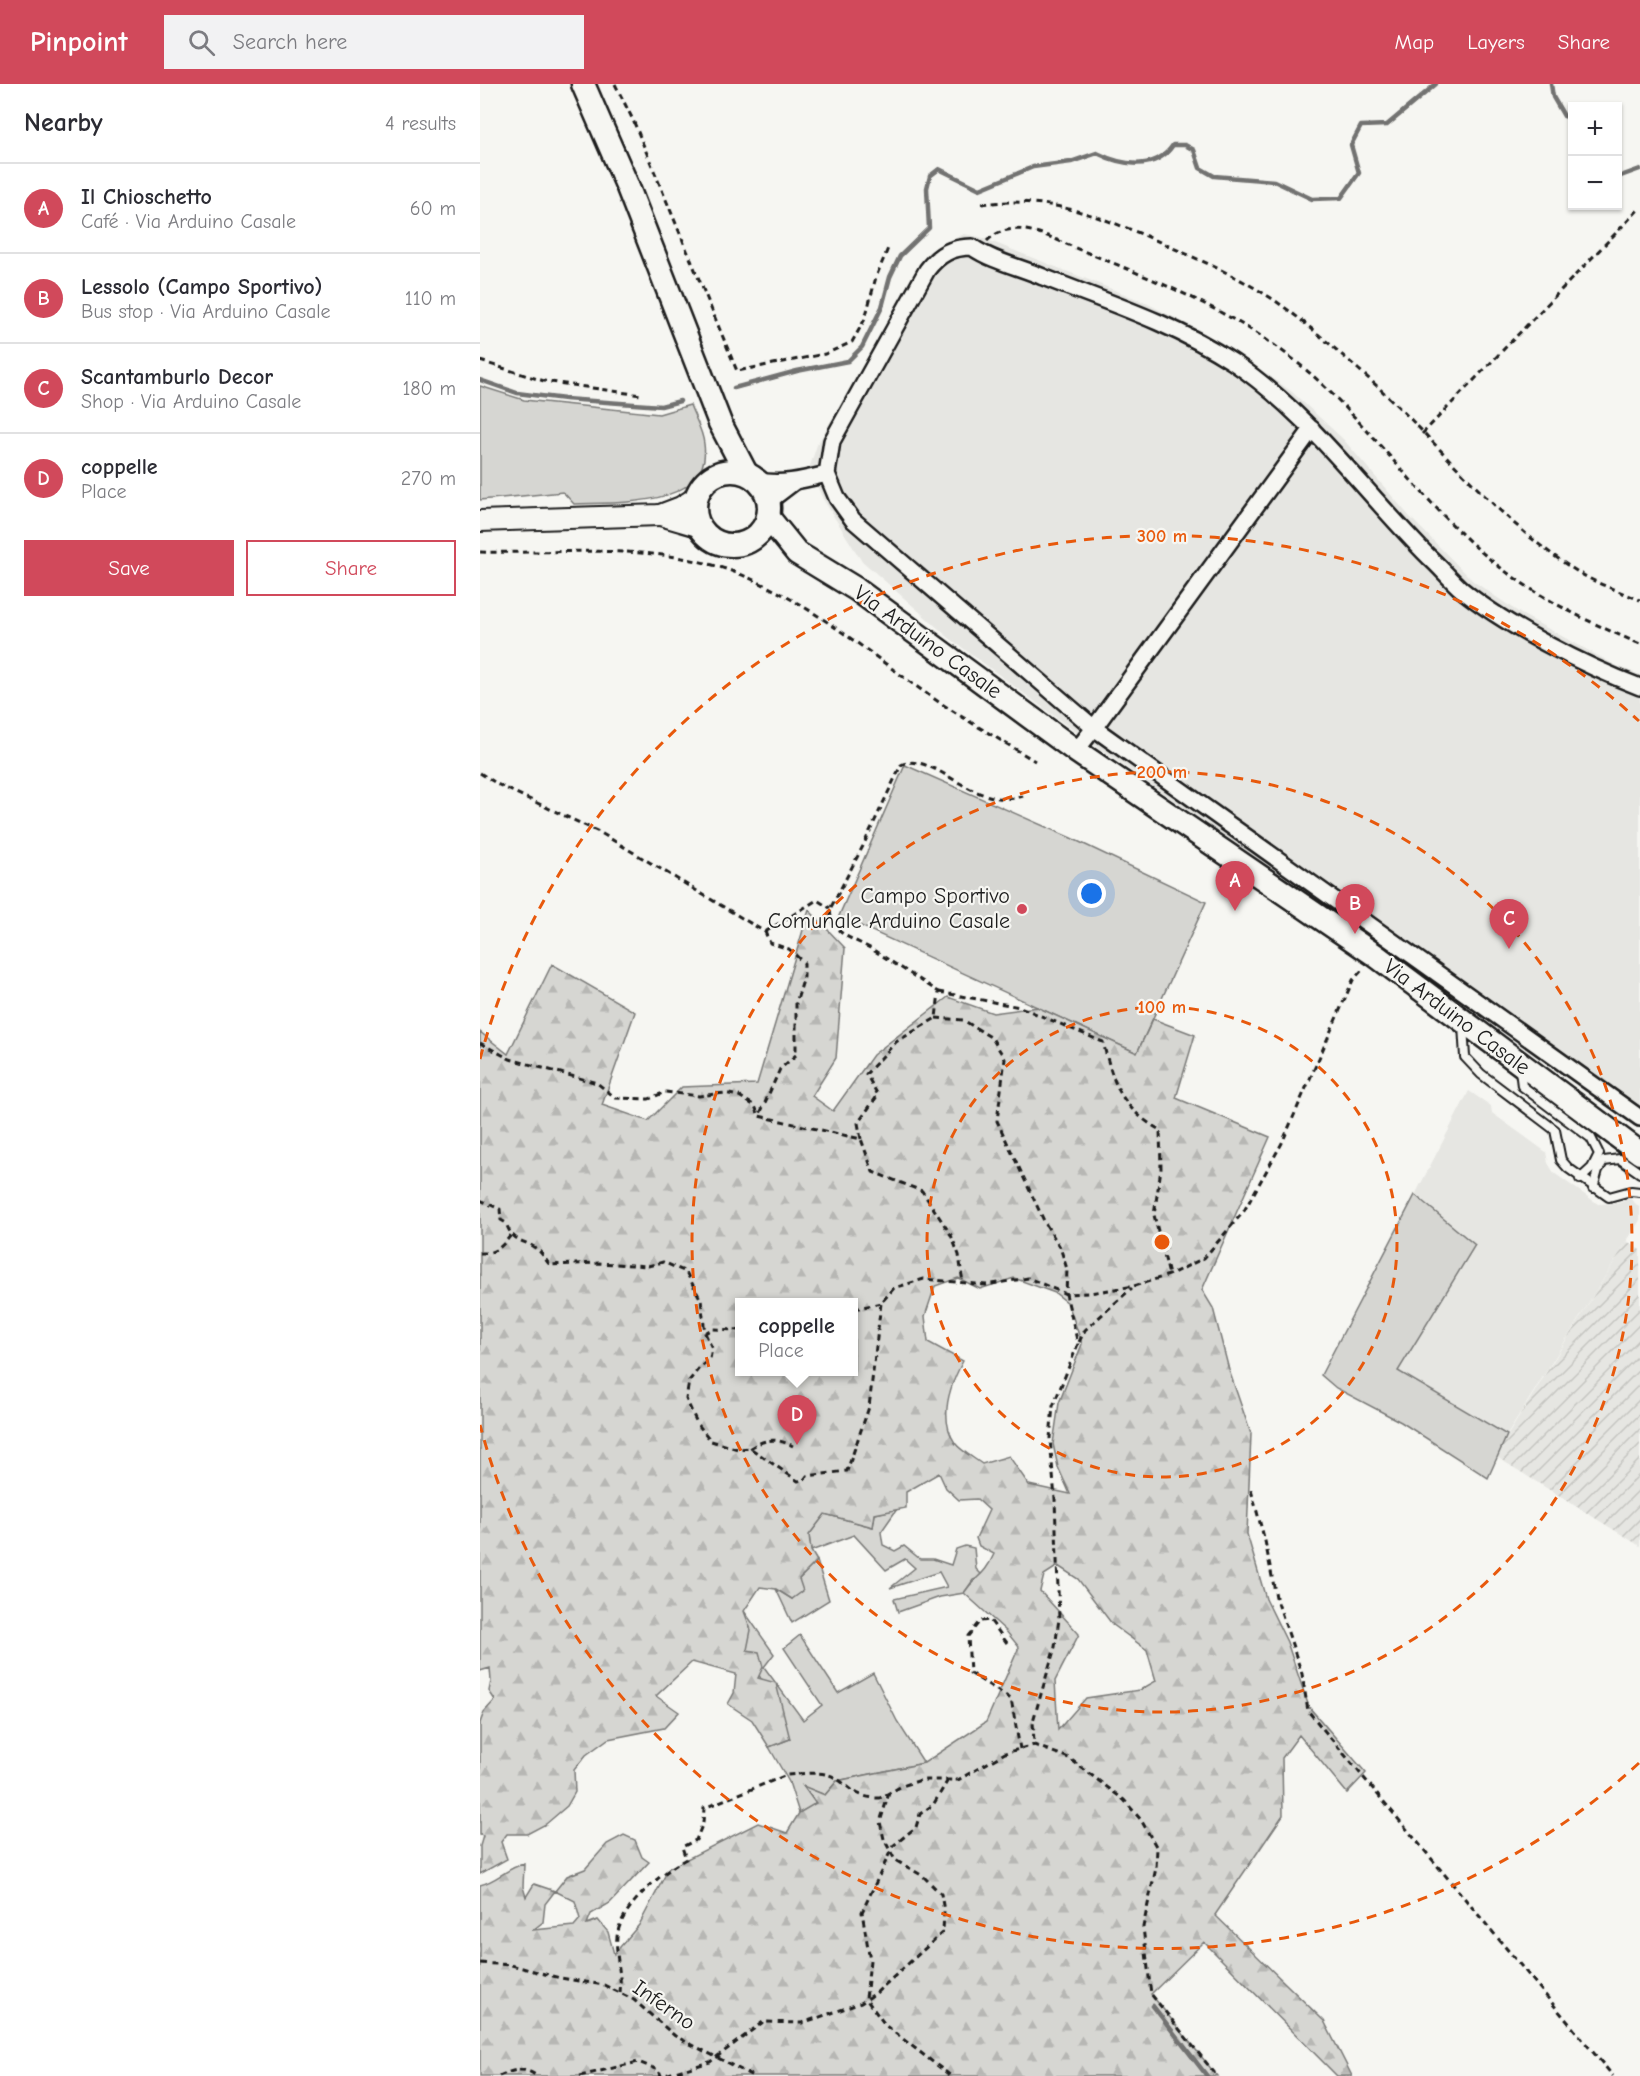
<!DOCTYPE html>
<html lang="en">
<head>
<meta charset="utf-8">
<style>
	:root { --surface:#fff; --page:#f2f2f3; --text:#2b2b33; --muted:#7c7c81; --line:#e1e1e2; --accent:#d1495b }
	body { margin:0; font-family:"Comic Neue",sans-serif; background:var(--page); color:var(--text) }
	.controls { position:absolute; right:18px; top:18px; display:grid; overflow:hidden; border-radius:0px; box-shadow:0 2px 4px #0004 }
	.controls button { width:54px; height:54px; display:grid; place-items:center; padding:0; border:0; border-bottom:2px solid var(--line); background:var(--surface); color:var(--text); font:30px sans-serif }
	.you { position:absolute; left:612px; top:810px; width:21px; height:21px; margin:-15px; border:4px solid #fff; border-radius:50%; background:#1a73e8; box-shadow:0 0 0 9px #1a73e833 }
	.badge { display:grid; place-items:center; width:39px; height:39px; border-radius:50%; background:var(--accent); color:#fff; font-size:20px; font-weight:700 }
	.pin { position:absolute; translate:-50% -50px; filter:drop-shadow(0 2px 3px #0008) }
	.pin::after { content:''; position:absolute; top:32px; width:21px; height:18px; background:inherit; clip-path:polygon(0 0,100% 0,50% 100%) }
	.popup { position:absolute; left:255px; top:1214px; width:123px; height:78px; box-sizing:border-box; display:grid; place-content:center; border-radius:0px; background:var(--surface); filter:drop-shadow(0 2px 4px #0005); font-size:20px; white-space:nowrap; color:var(--muted) }
	.popup b { font-size:22px; color:var(--text) }
	.popup::after { content:''; position:absolute; left:50%; top:100%; margin-left:-12px; border:12px solid transparent; border-top-color:var(--surface) }
	.list { margin:0; padding:0; list-style:none }
	h2 { display:flex; justify-content:space-between; align-items:center; height:78px; margin:0; padding:0 24px; font-size:26px }
	h2 small { font-size:20px; font-weight:400; color:var(--muted) }
	.list li { display:grid; grid-template-columns:39px 1fr auto; gap:18px; align-items:center; box-sizing:border-box; height:90px; padding:0 24px; border-top:2px solid var(--line) }
	.list b { display:block; font-size:22px; white-space:nowrap }
	.list p { margin:0; font-size:20px; white-space:nowrap; color:var(--muted) }
	.list em { font-size:20px; font-style:normal; color:var(--muted) }
	.actions { display:flex; gap:12px; padding:18px 24px }
	.actions a { flex:1; padding:14px 0; border:2px solid var(--accent); border-radius:0px; text-align:center; font-size:21px; color:var(--accent) }
	.actions .main { background:var(--accent); color:#fff }
	.icon { flex:none; width:33px; height:33px; fill:none; stroke:currentColor; stroke-width:2; stroke-linecap:round; stroke-linejoin:round }
	.map { position:relative; flex:none; width:1160px; height:1992px; overflow:hidden }
	header { display:flex; align-items:center; gap:36px; box-sizing:border-box; height:84px; padding:0 30px; background:var(--accent); color:#fff }
	header strong { font-size:28px }
	nav { display:flex; gap:33px; margin-inline-start:auto; font-size:21px }
	.search { width:420px; height:54px; background:var(--page); display:flex; align-items:center; gap:15px; box-sizing:border-box; padding:0 21px; border-radius:0px; color:var(--muted); font-size:22px }
	main { display:flex }
	aside { flex:1; background:var(--surface) }
	.map>svg:first-child { display:block }
</style>
</head>
<body>
<header>
<strong>Pinpoint</strong>
<div class="search"><svg class="icon" aria-label="search" viewBox="0 0 24 24"><circle cx="10" cy="10" r="6"/><path d="M15 15l6 6"/></svg>Search here</div>
<nav><a>Map</a><a>Layers</a><a>Share</a></nav>
</header>
<main>
<aside>
<h2>Nearby<small>4 results</small></h2>
<ul class="list">
<li><span class="badge">A</span><div><b>Il Chioschetto</b><p>Café · Via Arduino Casale</p></div><em>60 m</em></li>
<li><span class="badge">B</span><div><b>Lessolo (Campo Sportivo)</b><p>Bus stop · Via Arduino Casale</p></div><em>110 m</em></li>
<li><span class="badge">C</span><div><b>Scantamburlo Decor</b><p>Shop · Via Arduino Casale</p></div><em>180 m</em></li>
<li><span class="badge">D</span><div><b>coppelle</b><p>Place</p></div><em>270 m</em></li>
</ul>
<div class="actions"><a class="main">Save</a><a>Share</a></div>
</aside>
<div class="map">
<svg width="1160" height="1992" viewBox="0 0 1160 1992">
	<defs>
		<pattern id="industrial-furrows" width="10" height="10" patternUnits="userSpaceOnUse" patternTransform="scale(1.5)"><rect width="10" height="10" fill="#e6e6e2"/><path d="M-1 1l2-2M0 10L10 0M9 11l2-2" fill="none" stroke="#c5c5c1"/></pattern>
		<pattern id="forest-firs" width="22" height="20" patternUnits="userSpaceOnUse" patternTransform="scale(1.5)"><rect width="22" height="20" fill="#d6d6d2"/><path d="M5 1l3.5 6h-7zM16 11l3.5 6h-7z" fill="#b7b7b4"/></pattern>
	</defs>
	<rect width="100%" height="100%" fill="#f6f6f2"/>
	<filter id="ink" filterUnits="userSpaceOnUse"><feTurbulence type="fractalNoise" baseFrequency=".0167" numOctaves="2"/><feDisplacementMap in="SourceGraphic" scale="12" xChannelSelector="R" yChannelSelector="G"/><feConvolveMatrix kernelMatrix="1 2 1 2 8 2 1 2 1" color-interpolation-filters="sRGB"/></filter>
	<g filter="url(#ink)">
		<g fill="#e6e6e2">
			<path d="M484 150 500 153 662 217 721 247 773 280 812 308 863 355 930 433 993 497 1041 530 1137 582 1160 591V1044L586 641 468 553 381 476 343 415 329 385 337 361 448 168Z"/>
			<path d="M989 1007 1011 1022 1012 1029 1066 1068 1068 1079 1074 1089 1118 1120 1139 1119 1150 1114 1160 1124V1136L1027 1351 918 1287 994 1161 935 1111Z"/>
		</g>
		<path fill="url(#industrial-furrows)" d="M1147 1157 1160 1166V1462L1015 1372Z"/>
		<g fill="#d6d6d2" stroke="#797977" stroke-width="1.5">
			<path d="M0 302 44 316 179 330 210 321C215 334 223 347 224 360 233 425 134 418 94 420L83 408 0 416Z"/>
			<path d="M425 681 591 754 726 818 657 969 359 832Z"/>
			<path d="M935 1111 995 1161 918 1287 1027 1351 1008 1394 921 1338 856 1304 841 1291Z"/>
			<path d="M417 1425 401 1448 403 1461 415 1467 424 1462 440 1475H453L471 1481 476 1465 485 1462 494 1464 496 1485 503 1492 493 1496 484 1509 460 1513 418 1528 414 1515 467 1503 459 1488 410 1504 435 1484 425 1475 406 1486 374 1451 331 1467 329 1451 345 1430 393 1443 395 1430Z"/>
			<path d="M337 1477 349 1516 312 1539 296 1505 312 1515 319 1495Z"/>
			<path d="M264 1527 294 1570 284 1583 323 1636 342 1621 304 1564 320 1551 358 1609 393 1589 417 1637 444 1679 357 1697 345 1711 324 1703 336 1720 319 1729 309 1698 289 1663 310 1655 267 1566Z"/>
		</g>
		<path fill="url(#forest-firs)" stroke="#797977" stroke-width="1.5" fill-rule="evenodd" d="M329 826 365 864 356 974 332 1012 353 1027 393 971 468 913 513 929 557 923 657 969 673 935 715 951 696 1014 790 1053 722 1206 733 1224 749 1286 771 1350 767 1450 786 1515 807 1558 829 1623 886 1689 867 1709 819 1651 802 1674 803 1731 735 1831 844 1937 872 1992H857L724 1858 671 1910 737 1992H0V1801C17 1797 28 1783 44 1780L43 1803 46 1813 54 1800 75 1807 87 1792 105 1785 127 1760 144 1751 155 1756 162 1773 169 1778 130 1819 111 1830 107 1840 118 1836 128 1848 134 1870 159 1841 189 1784 278 1739 307 1749 319 1729 336 1719 323 1702 345 1711 357 1697 444 1679 506 1638 539 1563 526 1547 484 1509C496 1491 504 1493 514 1470L499 1462 496 1454 509 1426 497 1415 479 1416 466 1404 459 1389 426 1408V1424L395 1430 393 1443 345 1430 329 1451 331 1467 337 1477 319 1495 323 1507 312 1515 296 1505 280 1503 264 1527 271 1546 267 1566 279 1568 283 1583 278 1594 296 1599 310 1655 289 1663 272 1636 248 1620 254 1609 256 1590 212 1578 176 1612 199 1628 184 1644 128 1655 106 1671 94 1686 95 1708 87 1722 66 1740 47 1750H27L21 1758 27 1775 0 1790V1762L3 1752 0 1751V1639L4 1628 15 1616 9 1607 11 1597 10 1584 0 1587V948L28 970 72 880 155 928 122 1021 168 1037 202 1003 277 1000ZM478 1194 500 1205 534 1194 575 1209 588 1219 602 1260 579 1319 573 1360 578 1383 590 1410 549 1401 529 1372 502 1380C494 1374 481 1367 475 1359 458 1333 470 1301 483 1277L448 1258 445 1232 455 1202ZM374 1218V1288H260V1218ZM578 1482 598 1495 632 1540 667 1566 676 1597 660 1606 606 1614 578 1646 575 1597 599 1550 560 1507 564 1491ZM75 1807 95 1817 100 1835 94 1842 53 1846 63 1838 65 1820Z"/>
		<g fill="none" stroke-linecap="round" stroke-linejoin="round">
			<g stroke="#727271" stroke-width="4.5">
				<path d="M1071 0 1073 13 1084 32 1092 34"/>
				<path d="M1138 93 1160 85"/>
				<path d="M0 296 37 309 85 315 181 322 200 317"/>
				<path d="M254 304 317 287 368 277 382 263 402 223 410 193 420 172 449 144 447 104 450 92 459 85 500 105 553 83 591 78 617 69C641 81 675 88 693 61H705L714 66 720 84 734 92 794 97 832 115 861 114 879 89 871 61 881 42 907 41 956 0"/>
				<path d="M673 1922 727 1992"/>
			</g>
			<g stroke="#1c1c1c" stroke-width="12">
				<g id="service">
					<path d="M983 942 985 973 1001 990 1075 1046 1081 1076 1088 1084 1129 1113 1151 1107 1160 1108"/>
					<path d="M1040 986 1042 1002 1111 1054 1119 1070 1112 1084 1100 1095"/>
					<path d="M1113 1104 1118 1086 1124 1077 1140 1075 1160 1089"/>
				</g>
			</g>
			<g stroke="#1c1c1c" stroke-width="20">
				<g id="minor">
					<path d="M832 345 614 644 373 436 357 414 347 390 352 357 447 186C459 170 472 163 492 163 512 177 540 183 563 193 627 218 695 240 753 278 830 330 884 408 949 473 960 483 970 495 981 505 1026 542 1105 582 1160 603"/>
					<path d="M278 397C303 401 322 396 347 390"/>
					<path d="M289 417 314 398"/>
					<path d="M596 667 614 644 1160 1034"/>
				</g>
			</g>
			<g stroke="#1c1c1c" stroke-width="24">
				<g id="tertiary">
					<path d="M180 431 221 443"/>
					<path d="M0 437 180 431 201 423 217 413"/>
				</g>
			</g>
			<g stroke="#1c1c1c" stroke-width="27">
				<g id="secondary">
					<path d="M103 0 147 101 240 339 266 389"/>
					<circle cx="252" cy="424" r="37"/>
					<path d="M288 433 317 469 376 505 596 667 895 871 1160 1069"/>
				</g>
			</g>
			<g stroke="#1c1c1c" stroke-width="3" stroke-dasharray="6 4.5" stroke-linecap="butt">
				<path d="M135 0 153 36 257 287 345 270 372 258 385 235 396 193 409 162"/>
				<path d="M502 120C566 112 615 130 673 155 710 172 748 187 783 209 812 226 852 262 878 285 954 351 1012 434 1098 488 1117 500 1139 507 1160 516"/>
				<path d="M507 157C534 130 574 156 603 167 691 202 779 238 847 305 905 361 957 435 1021 484 1064 517 1111 539 1160 560"/>
				<path d="M0 277 64 297 161 311"/>
				<path d="M942 350 1160 124"/>
				<path d="M0 468C73 470 145 461 217 477 304 496 376 560 447 610 482 634 519 655 555 677"/>
				<path d="M0 689 19 701 121 749 285 848 290 859 309 865 324 879V893L316 919V971L300 985 279 1032 381 1055 393 1088 442 1107 471 1151 479 1171 483 1199"/>
				<path d="M285 848 337 816 350 824"/>
				<path d="M459 908 540 923 623 958C634 1001 640 1023 680 1046L681 1085 674 1131 689 1191"/>
				<path d="M456 934 483 936 512 954 525 975 517 1037 565 1139 580 1163 587 1185 586 1210 598 1260 573 1322 570 1354 575 1415 579 1535 575 1563 553 1637 554 1661 589 1674 644 1716 661 1736 677 1764 676 1784 663 1843 671 1910 737 1992"/>
				<path d="M0 959 30 975 117 999 136 1014 169 1015 185 1008 219 1012 245 1009 259 1012 275 1022 279 1032"/>
				<path d="M381 1055 378 1039 398 1011 386 990 416 958 456 934 459 908 390 864 364 851 353 841 351 834 350 825 383 762 421 681C453 665 493 728 543 712"/>
				<path d="M0 1116 20 1125 21 1136 26 1139C33 1160 45 1155 58 1166 63 1170 66 1177 70 1181L119 1179 168 1182 183 1178 206 1188 221 1216 225 1249 232 1245 260 1246"/>
				<path d="M0 1169C16 1170 22 1162 32 1150"/>
				<path d="M374 1225 401 1219"/>
				<path d="M225 1249 232 1264 230 1275 220 1283 209 1297 206 1315 217 1339 231 1357 258 1365 270 1364 318 1397 324 1396 327 1392 367 1387 389 1323 401 1219 414 1204 444 1195 506 1201 548 1194 586 1210 610 1209 654 1202 689 1191 724 1174 764 1127 802 1059 873 896 884 884"/>
				<path d="M599 1258 605 1246 652 1204"/>
				<path d="M270 1364C287 1354 296 1354 313 1362"/>
				<path d="M771 1406 785 1457 796 1513 822 1590 828 1627 1133 1992"/>
				<path d="M527 1559 510 1536 500 1537 488 1552 490 1589 531 1615 540 1665"/>
				<path d="M468 1696 453 1721 440 1730 436 1743 413 1762 382 1828 390 1876 386 1915 406 1942 471 1992"/>
				<path d="M0 1879 31 1881 80 1894 124 1901 154 1916 195 1952 273 1992"/>
				<path d="M140 1909C142 1890 135 1872 137 1853 140 1823 181 1789 206 1775L202 1763 216 1756 223 1739 224 1724 307 1691C319 1690 334 1688 345 1690 366 1694 370 1715 400 1714L422 1702 441 1696H478L525 1669 554 1661"/>
				<path d="M19 1992C34 1986 43 1982 57 1992"/>
				<path d="M100 1992 158 1978 179 1986 181 1992 230 1978 283 1938 322 1939 381 1919 396 1909 463 1848 464 1827 461 1810 443 1792 415 1776 404 1755 400 1738 409 1709"/>
			</g>
			<use href="#service" stroke="#f6f6f2" stroke-width="8"/>
			<use href="#minor" stroke="#f6f6f2" stroke-width="15"/>
			<use href="#tertiary" stroke="#f6f6f2" stroke-width="20"/>
			<use href="#secondary" stroke="#f6f6f2" stroke-width="22"/>
		</g>
	</g>
	<g fill="none" stroke="#e8590c" stroke-width="3" stroke-dasharray="10 8">
		<circle cx="682" cy="1158" r="235"/>
		<circle cx="682" cy="1158" r="470"/>
		<path d="M1159 1679A706 706 0 0 1 0 1341M0 975A706 706 0 0 1 1159 637"/>
	</g>
	<circle fill="#d1495b" stroke="#f6f6f2" stroke-width="2" cx="542" cy="825" r="6"/>
	<g text-anchor="middle" dominant-baseline="central" stroke-width="4.5" stroke-linejoin="round" paint-order="stroke">
		<g font-size="22" fill="#1c1c1c" stroke="#f6f6f2">
			<text transform="translate(448 558) rotate(36)">Via Arduino Casale</text>
			<text transform="translate(977 933) rotate(37)">Via Arduino Casale</text>
			<text transform="translate(184 1921) rotate(35)">Inferno</text>
		</g>
		<g font-size="22" fill="#1c1c1c" stroke="#f6f6f2" text-anchor="end">
			<text x="530" y="812">Campo Sportivo<tspan x="530" dy="25">Comunale Arduino Casale</tspan></text>
		</g>
	</g>
	<circle cx="682" cy="1158" r="9" fill="#e8590c" stroke="#f6f6f2" stroke-width="3"/>
	<g font-size="18" text-anchor="middle" font-weight="bold" fill="#e8590c" stroke="#f6f6f2" stroke-width="4.5" stroke-linejoin="round" paint-order="stroke">
		<text x="682" y="458">300 m</text>
		<text x="682" y="694">200 m</text>
		<text x="682" y="929">100 m</text>
	</g>
</svg>
<div class="controls">
<button>+</button>
<button>−</button>
</div>
<div class="you"></div>
<div class="pin badge" style="left:755px;top:827px">A</div>
<div class="pin badge" style="left:875px;top:850px">B</div>
<div class="pin badge" style="left:1029px;top:865px">C</div>
<div class="pin badge" style="left:317px;top:1361px">D</div>
<div class="popup"><b>coppelle</b>Place</div>
</div>
</main>
</body>
</html>
